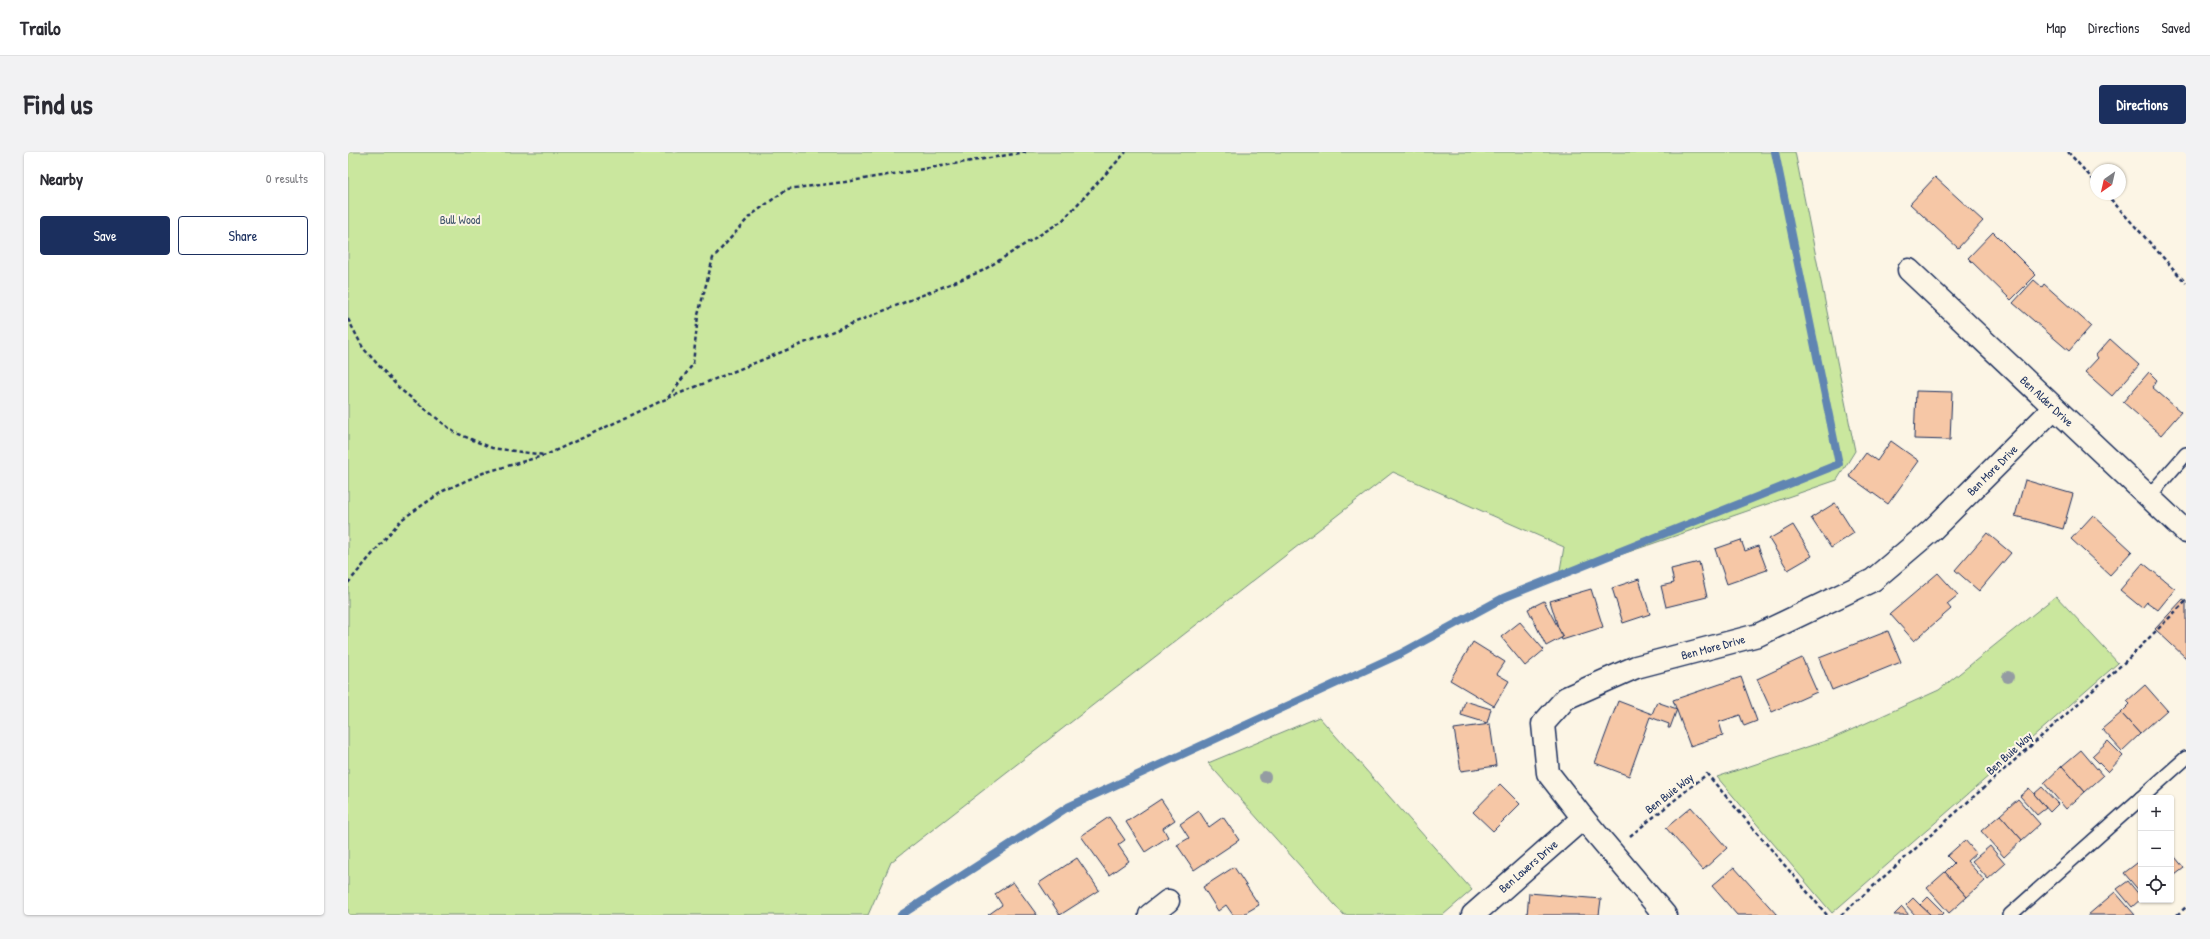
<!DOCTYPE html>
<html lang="en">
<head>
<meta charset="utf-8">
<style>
	:root { --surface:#fff; --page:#f2f2f3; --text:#2b2b33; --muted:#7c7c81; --line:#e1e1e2; --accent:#1b2f5e }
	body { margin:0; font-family:"Patrick Hand",sans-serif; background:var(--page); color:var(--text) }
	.controls { position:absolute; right:12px; bottom:12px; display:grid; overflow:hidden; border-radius:4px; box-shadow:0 1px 3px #0004 }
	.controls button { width:36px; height:36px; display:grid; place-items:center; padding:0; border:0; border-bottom:1px solid var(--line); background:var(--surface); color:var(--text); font:20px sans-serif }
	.compass { position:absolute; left:1742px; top:12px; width:36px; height:36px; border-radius:50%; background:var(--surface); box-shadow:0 1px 3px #0004; rotate:214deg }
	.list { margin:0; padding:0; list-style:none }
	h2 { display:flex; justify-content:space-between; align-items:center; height:52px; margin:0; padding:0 16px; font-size:17px }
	h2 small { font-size:13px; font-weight:400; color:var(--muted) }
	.actions { display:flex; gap:8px; padding:12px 16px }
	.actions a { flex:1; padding:9px 0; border:1px solid var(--accent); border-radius:4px; text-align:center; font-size:14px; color:var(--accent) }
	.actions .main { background:var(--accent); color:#fff }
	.icon { flex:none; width:22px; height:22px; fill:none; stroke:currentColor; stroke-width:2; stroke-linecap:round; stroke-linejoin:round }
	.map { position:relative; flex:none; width:1838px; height:763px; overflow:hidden; border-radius:4px }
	header { display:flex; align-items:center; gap:24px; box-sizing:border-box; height:56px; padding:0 20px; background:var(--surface); border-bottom:1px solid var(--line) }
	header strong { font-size:19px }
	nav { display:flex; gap:22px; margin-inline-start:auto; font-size:14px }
	.intro { display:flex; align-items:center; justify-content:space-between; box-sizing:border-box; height:96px; padding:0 24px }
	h1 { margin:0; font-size:28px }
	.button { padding:10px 18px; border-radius:4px; background:var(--accent); color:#fff; font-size:14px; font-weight:700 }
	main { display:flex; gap:24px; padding:0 24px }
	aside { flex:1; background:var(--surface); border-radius:4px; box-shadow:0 1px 3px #0004 }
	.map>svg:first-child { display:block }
</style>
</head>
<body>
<header>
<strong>Trailo</strong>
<nav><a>Map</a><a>Directions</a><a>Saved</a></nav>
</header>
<div class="intro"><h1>Find us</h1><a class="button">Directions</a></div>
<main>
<aside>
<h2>Nearby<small>0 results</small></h2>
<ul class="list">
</ul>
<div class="actions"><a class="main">Save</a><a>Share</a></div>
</aside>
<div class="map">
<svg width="1838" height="763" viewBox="0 0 1838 763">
	<rect width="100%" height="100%" fill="#fcf5e5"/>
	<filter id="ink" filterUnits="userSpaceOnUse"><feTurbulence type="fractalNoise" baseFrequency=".025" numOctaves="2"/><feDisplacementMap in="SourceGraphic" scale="8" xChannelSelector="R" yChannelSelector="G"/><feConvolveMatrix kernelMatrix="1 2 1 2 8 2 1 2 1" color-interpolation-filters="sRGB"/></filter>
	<g filter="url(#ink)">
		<g fill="#cae79e" stroke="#728b7e">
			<path d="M0 0H1447L1507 299 1489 328 1211 424 1216 395 1045 320 543 710 520 763H0Z"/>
			<path d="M1708 444 1770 511 1484 761 1369 625 1483 587 1591 538Z"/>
			<path d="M971 565 1124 738 1095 763H996L860 611Z"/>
		</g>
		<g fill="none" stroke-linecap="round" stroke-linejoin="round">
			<path stroke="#6085b2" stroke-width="8" d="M553 763 720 655 1052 502 1155 446 1491 312 1427 0"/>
		</g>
		<g fill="#f6c7a6" stroke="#1b2f5e">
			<path d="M1587 25 1635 69 1610 96 1562 52Z"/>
			<path d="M1645 80 1688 123 1663 148 1620 106Z"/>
			<path d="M1686 128 1694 135 1696 132 1743 174 1721 199 1665 151Z"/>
			<path d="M1762 187 1791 213 1764 244 1737 220 1750 206 1748 203Z"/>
			<path d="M1801 220 1809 228 1804 235 1833 260 1813 283 1775 250Z"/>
			<path d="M1568 239 1604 240 1602 288 1566 287Z"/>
			<path d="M1543 289 1571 309 1540 352 1501 324 1518 301 1529 309Z"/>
			<path d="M1677 328 1725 342 1715 377 1667 364Z"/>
			<path d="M1487 351 1506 381 1483 396 1463 366Z"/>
			<path d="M1745 363 1784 399 1762 423 1723 387Z"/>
			<path d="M1445 373 1464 404 1440 418 1421 387Z"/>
			<path d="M1639 381 1663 401 1631 439 1607 418Z"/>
			<path d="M1393 388 1397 399 1410 394 1419 418 1379 432 1367 397Z"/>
			<path d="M1351 410 1359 445 1318 455 1313 434 1326 431 1323 417Z"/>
			<path d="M1795 411 1827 437 1810 458 1799 450 1794 456 1772 438Z"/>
			<path d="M1590 421 1610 443 1599 452 1603 457 1566 489 1542 462Z"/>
			<path d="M1291 427 1302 462 1275 471 1264 436Z"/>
			<path d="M1243 437 1255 475 1214 488 1202 449Z"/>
			<path d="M1835 447 1838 449V506L1807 477Z"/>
			<path d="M1196 449 1215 485 1198 494 1180 457Z"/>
			<path d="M1172 470 1196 498 1177 514 1153 485Z"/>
			<path d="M1540 479 1553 510 1484 538 1471 506Z"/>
			<path d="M1125 490 1157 510 1149 522 1161 529 1146 554 1102 528Z"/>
			<path d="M1454 506 1469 540 1424 560 1409 527Z"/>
			<path d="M1393 525 1409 569 1396 574 1392 563 1371 570 1375 583 1342 594 1325 548Z"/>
			<path d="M1797 533 1819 558 1792 582 1773 561 1782 552 1779 549Z"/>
			<path d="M1117 549 1143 557 1139 571 1113 563Z"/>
			<path d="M1270 549 1304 562 1309 550 1329 557 1322 576H1320L1321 572 1302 565 1281 624 1247 611Z"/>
			<path d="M1773 561 1792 582 1774 599 1754 577Z"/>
			<path d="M1142 572 1148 614 1113 619 1106 577Z"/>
			<path d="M1760 589 1775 604 1760 620 1744 604Z"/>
			<path d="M1733 598 1755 624 1737 640 1714 614Z"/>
			<path d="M1714 614 1737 640 1718 657 1696 631Z"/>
			<path d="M1152 632 1172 652 1145 679 1125 660Z"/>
			<path d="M1694 635 1710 652 1702 660 1686 642Z"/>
			<path d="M1681 636 1698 656 1689 663 1672 644Z"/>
			<path d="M813 647 827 668 815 676 820 685 797 700 778 670Z"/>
			<path d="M1670 647 1692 672 1674 688 1652 663Z"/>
			<path d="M1343 655 1379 696 1355 718 1318 676Z"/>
			<path d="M851 659 861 675 875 665 891 688 846 718 829 693 841 686 832 672Z"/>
			<path d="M1652 663 1674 688 1656 705 1633 679Z"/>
			<path d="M761 665 777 688 770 693 781 709 761 723 733 684Z"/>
			<path d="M1617 688 1628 701 1619 709 1637 729 1619 745 1597 720 1606 711 1599 704Z"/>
			<path d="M1642 694 1657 712 1640 727 1624 709Z"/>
			<path d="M1823 700 1836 716 1823 726Z"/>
			<path d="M729 706 751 738 712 763 691 731Z"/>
			<path d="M1793 708V741L1776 721Z"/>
			<path d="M886 715 911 753 894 763H885L878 753 870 759 855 735Z"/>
			<path d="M1386 715 1429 763H1389L1364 734Z"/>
			<path d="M1597 720 1619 745 1601 761 1579 736Z"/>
			<path d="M1780 729 1793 745V747L1784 755 1769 737Z"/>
			<path d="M665 730 689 763H640L654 753 647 742Z"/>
			<path d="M1767 740 1787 763H1740Z"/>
			<path d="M1181 741 1253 747 1251 763H1179Z"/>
			<path d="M1580 745 1596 761 1594 763H1583L1572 753Z"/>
			<path d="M1565 746 1572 753 1583 763H1567L1558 753Z"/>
			<path d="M1554 755 1561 763H1546Z"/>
		</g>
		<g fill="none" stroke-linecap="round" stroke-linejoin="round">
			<g stroke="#1b2f5e" stroke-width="16">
				<g id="service">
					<path d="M1801 344 1838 302"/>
					<path d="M1793 646 1838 606"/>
					<path d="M1662 763 1793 646"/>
				</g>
			</g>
			<g stroke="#1b2f5e" stroke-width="25">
				<g id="minor">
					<path d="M1561 118 1838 380"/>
					<path d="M802 763 820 749"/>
					<path d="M1125 763 1235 666"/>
					<path d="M1317 763 1235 666 1200 621 1195 572 1218 546 1288 515 1410 483 1525 428 1584 378 1706 256"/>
				</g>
			</g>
			<g stroke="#1b2f5e" stroke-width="2.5" stroke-dasharray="4 3" stroke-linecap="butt">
				<path d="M1720 0 1748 31"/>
				<path d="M1758 42 1838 131"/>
				<path d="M0 167 15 196 52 237 106 280 144 296 196 303"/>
				<path d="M320 246 634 119 714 69 778 0"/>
				<path d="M0 431 53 368 95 339 135 321 198 303 320 246 345 212 350 163 365 106 402 64 439 37 497 30 678 0"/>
				<path d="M1282 684 1359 622 1479 763"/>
				<path d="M1493 763 1779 508 1838 449"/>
				<path d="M1829 763 1838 755"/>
			</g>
			<use href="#service" stroke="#fcf5e5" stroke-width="13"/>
			<use href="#minor" stroke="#fcf5e5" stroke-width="22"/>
		</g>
		<g fill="#949ca2">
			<circle cx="1660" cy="525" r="6"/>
			<circle cx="917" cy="625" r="6"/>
		</g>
	</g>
	<g text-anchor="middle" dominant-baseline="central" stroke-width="4" stroke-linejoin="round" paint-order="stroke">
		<g font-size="12" fill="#3e546b" stroke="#fcf5e5">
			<text x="112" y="67">Bull Wood</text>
		</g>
		<g font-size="12" fill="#1b2f5e" stroke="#fcf5e5">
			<text transform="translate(1699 249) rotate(43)">Ben Alder Drive</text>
			<text transform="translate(1644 318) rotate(-45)">Ben More Drive</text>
			<text transform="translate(1365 495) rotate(-15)">Ben More Drive</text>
			<text transform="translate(1661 601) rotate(-42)">Ben Buie Way</text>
			<text transform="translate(1321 641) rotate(-38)">Ben Buie Way</text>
			<text transform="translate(1180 714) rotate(-41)">Ben Lawers Drive</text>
		</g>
	</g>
</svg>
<div class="controls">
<button>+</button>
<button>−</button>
<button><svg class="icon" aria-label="locate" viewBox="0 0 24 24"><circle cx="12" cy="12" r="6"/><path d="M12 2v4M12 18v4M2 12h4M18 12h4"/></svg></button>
</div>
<svg class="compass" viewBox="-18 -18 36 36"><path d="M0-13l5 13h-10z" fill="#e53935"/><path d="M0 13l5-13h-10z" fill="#7c7c81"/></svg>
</div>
</main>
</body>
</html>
